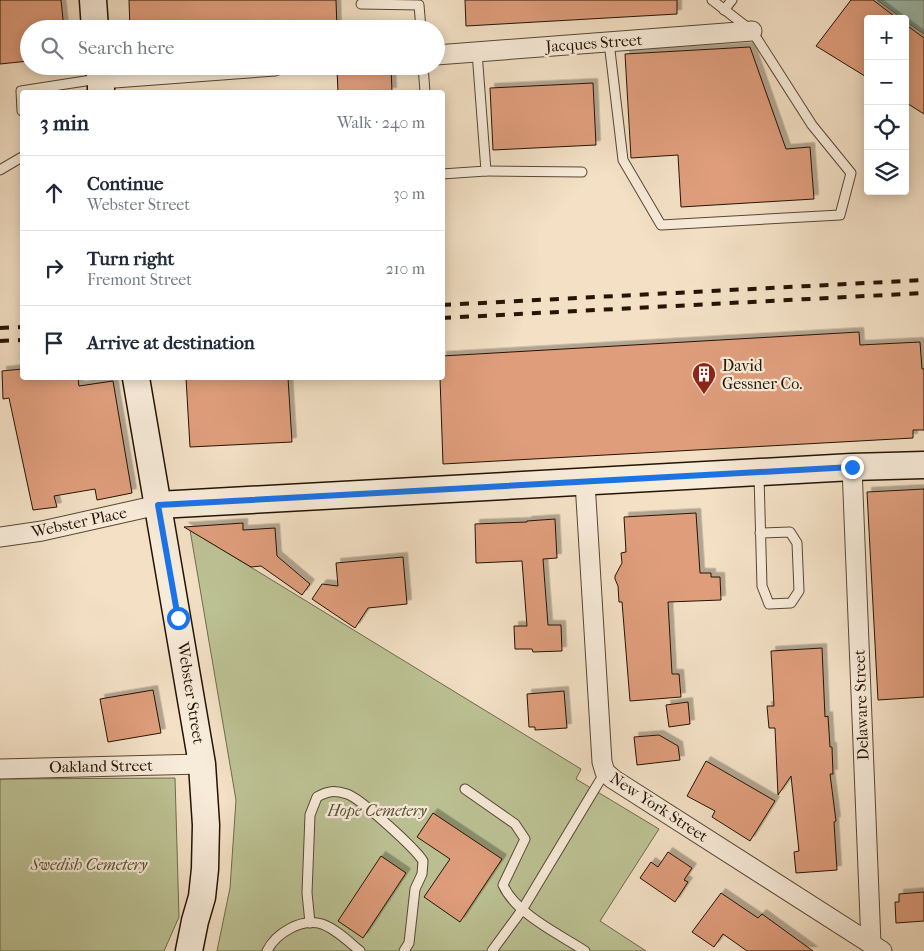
<!DOCTYPE html>
<html lang="en">
<head>
<meta charset="utf-8">
<style>
	:root { --surface:#fff; --page:#f2f2f3; --text:#1f2937; --muted:#747a83; --line:#e0e1e3 }
	body { margin:0; font-family:"IM FELL French Canon",serif; background:var(--page); color:var(--text) }
	.controls { position:absolute; right:15px; top:15px; display:grid; overflow:hidden; border-radius:5px; box-shadow:0 2px 12px #0003 }
	.controls button { width:45px; height:45px; display:grid; place-items:center; padding:0; border:0; border-bottom:1px solid var(--line); background:var(--surface); color:var(--text); font:25px sans-serif }
	.stop { position:absolute; width:15px; height:15px; margin:-11px; border:4px solid #1a73e8; border-radius:50%; background:#fff }
	.stop.end { background:#1a73e8; border-color:#fff; box-shadow:0 1px 5px #0008 }
	.list { margin:0; padding:0; list-style:none }
	h2 { display:flex; justify-content:space-between; align-items:center; height:65px; margin:0; padding:0 20px; font-size:21px }
	h2 small { font-size:16px; font-weight:400; color:var(--muted) }
	.list li { display:grid; grid-template-columns:32px 1fr auto; gap:15px; align-items:center; box-sizing:border-box; height:75px; padding:0 20px; border-top:1px solid var(--line) }
	.list b { display:block; font-size:19px; white-space:nowrap }
	.list p { margin:0; font-size:16px; white-space:nowrap; color:var(--muted) }
	.list em { font-size:16px; font-style:normal; color:var(--muted) }
	.icon { flex:none; width:28px; height:28px; fill:none; stroke:currentColor; stroke-width:2; stroke-linecap:round; stroke-linejoin:round }
	.map { position:relative; flex:none; width:924px; height:951px; overflow:hidden }
	.search { position:absolute; background:var(--surface); box-shadow:0 2px 12px #0003; left:20px; top:20px; width:425px; height:55px; display:flex; align-items:center; gap:12px; box-sizing:border-box; padding:0 18px; border-radius:28px; color:var(--muted); font-size:19px }
	.panel { position:absolute; background:var(--surface); box-shadow:0 2px 12px #0003; left:20px; top:90px; width:425px; height:290px; border-radius:5px }
	.map>svg:first-child { display:block }
</style>
</head>
<body>
<div class="map">
<svg width="924" height="951" viewBox="0 0 924 951">
	<defs>
		<filter id="shadow"><feDropShadow dx="4.5" dy="-4.5" stdDeviation="0" flood-color="#0004"/></filter>
	</defs>
	<rect width="100%" height="100%" fill="#f3e0c5"/>
	<filter id="stains"><feTurbulence type="fractalNoise" baseFrequency=".004" numOctaves="4"/><feColorMatrix values="0 0 0 0 .2 0 0 0 0 .09 0 0 0 0 .02 0 0 0 .5 -.17"/></filter>
	<radialGradient id="worn" r=".72"><stop offset=".6" stop-color="#630" stop-opacity="0"/><stop offset="1" stop-color="#630" stop-opacity=".3"/></radialGradient>
	<g fill="#bcc294" stroke="#706b4c">
		<path d="M190 530 581 769 576 779 659 829 600 921 646 951H217L230 888 236 800Z"/>
		<path d="M175 778 179 917 164 951H0V779Z"/>
	</g>
	<path fill="#9dbeae" stroke="#6d7a6a" d="M877 0H924V34L905 21V19H903Z"/>
	<g fill="#df9d7b" stroke="#241403" filter="url(#shadow)">
		<path d="M0 0H61L64 29H29V61L0 64Z"/>
		<path d="M129 0H336L337 29H130Z"/>
		<path d="M465 0H677V14L466 26Z"/>
		<path d="M851 0H873L898 19H868V78L816 46Z"/>
		<path d="M905 24 924 38V114L905 102Z"/>
		<path d="M750 47 786 149 810 147 814 199 681 207 678 155 631 158 625 54Z"/>
		<path d="M391 67 392 92H338L337 70Z"/>
		<path d="M593 83 596 145 493 150 490 88Z"/>
		<path d="M859 332 860 345 920 342 922 369H924V430H913V438L443 464 440 378H442V356Z"/>
		<path d="M22 369V378H78L79 386 113 381 132 493 97 500 95 489 54 496 57 507 33 510 9 398 3 399 2 371Z"/>
		<path d="M186 378H288L292 442 190 447Z"/>
		<path d="M924 489V697L878 700 867 492Z"/>
		<path d="M696 513 700 573H711V577H720L721 600 668 602 672 674H679L681 697 630 701 622 602H619L618 586 615 579V576L622 563 621 553 626 552 624 517Z"/>
		<path d="M555 519 557 558 543 559 548 625H561L562 651 533 652 532 649H515L514 626H527L522 561 476 563 475 524 527 522V521Z"/>
		<path d="M243 523V530L275 528 277 556 310 584 302 595 261 566 251 567 184 527Z"/>
		<path d="M403 557 407 604 368 608 355 628 312 599 322 584 338 586 336 563Z"/>
		<path d="M822 648 825 717 828 716 830 747H832L833 774H830L836 821 834 822 837 870 796 873 794 852 799 851 791 776 778 795 775 728H769L767 706H774L771 651Z"/>
		<path d="M153 690 161 733 108 742 100 699Z"/>
		<path d="M564 691 567 728 535 730V727H529L527 694Z"/>
		<path d="M688 702 690 724 669 727 666 705Z"/>
		<path d="M659 735 678 746 680 760 637 765 634 737Z"/>
		<path d="M706 761 775 801 750 841 712 817 715 811 687 796Z"/>
		<path d="M433 813 502 859 460 922 424 897 450 859 417 837Z"/>
		<path d="M668 852 692 868 684 880 688 882 675 902 640 878 651 862 658 867Z"/>
		<path d="M381 856 406 873 363 938 338 921Z"/>
		<path d="M924 892V921L896 923 895 902H899V894Z"/>
		<path d="M721 893 758 918 762 914 813 951H747L723 934 714 947 692 932Z"/>
	</g>
	<g fill="none" stroke-linecap="round" stroke-linejoin="round">
		<g stroke="#584734" stroke-width="11">
			<g id="lane">
				<path d="M361 4 419 5 421 29"/>
				<path d="M724 10 732 0"/>
				<path d="M609 42 623 160 661 225 840 215 851 173 812 125 752 31 712 0"/>
				<path d="M423 66 425 92"/>
				<path d="M22 111 21 91 98 79"/>
				<path d="M0 170 22 157"/>
				<path d="M486 171 582 172"/>
				<path d="M442 174 486 171 477 52"/>
				<path d="M759 475 762 586 769 604 791 603 799 591 797 543 790 532 760 533"/>
				<path d="M465 789 515 824 525 839 503 885C516 914 559 934 585 951"/>
				<path d="M310 923 307 893 310 815 317 797C328 791 334 790 347 794 360 798 415 848 423 861L422 874 415 889 409 943 404 951"/>
				<path d="M267 951C276 933 301 918 322 924 336 929 349 942 360 951"/>
				<path d="M492 951 522 910 605 772"/>
			</g>
		</g>
		<g stroke="#584734" stroke-width="21">
			<g id="street">
				<path d="M436 55 752 31"/>
				<path d="M101 79 275 66"/>
				<path d="M852 467 871 944"/>
				<path d="M585 482 602 762 605 772 613 779 882 951"/>
				<path d="M0 537 42 531 158 505"/>
				<path d="M0 769 202 764"/>
			</g>
		</g>
		<g stroke="#241403" stroke-width="29">
			<g id="secondary">
				<path d="M93 0 95 29"/>
				<path d="M98 66 101 79V92"/>
				<path d="M136 378 202 764 206 825 205 869 202 897 195 921 189 951"/>
				<path d="M158 505 852 467 924 465"/>
			</g>
		</g>
		<use href="#lane" stroke="#f7ebd9" stroke-width="9"/>
		<use href="#street" stroke="#f7ebd9" stroke-width="19"/>
		<use href="#secondary" stroke="#f7ebd9" stroke-width="26"/>
		<g stroke="#241403" stroke-width="4" stroke-dasharray="9 9" stroke-linecap="butt">
			<path d="M442 305 924 280"/>
			<path d="M442 318 924 293"/>
			<path d="M0 328 22 327"/>
			<path d="M0 341 22 340"/>
		</g>
	</g>
	<g fill="none" stroke-linecap="round" stroke-linejoin="round">
		<path stroke="#1a73e8" stroke-width="6" d="M178 618 158 505 852 467"/>
	</g>
	<defs>
		<g id="building-pin" transform="scale(1.25)"><path d="M0 17L-7.5 6A9.5 9.5 0 1 1 7.5 6Z" fill="#8f2418" stroke="#f7ebd9"/><path d="M-4-6H4V6H1V3H-1V6H-4ZM-2.5-4.3h1.7v1.8h-1.7ZM.8-4.3h1.7v1.8H.8ZM-2.5-1h1.7V.8h-1.7ZM.8-1h1.7V.8H.8Z" fill="#fff"/></g>
	</defs>
	<g fill-rule="evenodd">
		<use href="#building-pin" x="704" y="374"/>
	</g>
	<g text-anchor="middle" dominant-baseline="central" stroke-width="4.5" stroke-linejoin="round" paint-order="stroke">
		<g font-size="16" fill="#241403" stroke="#f7ebd9">
			<text transform="translate(594 43) rotate(-4)">Jacques Street</text>
			<text transform="translate(79 522) rotate(-12)">Webster Place</text>
			<text transform="translate(191 693) rotate(81)">Webster Street</text>
			<text transform="translate(861 705) rotate(-92)">Delaware Street</text>
			<text transform="translate(101 766) rotate(-1)">Oakland Street</text>
			<text transform="translate(659 807) rotate(33)">New York Street</text>
		</g>
		<g font-size="16" fill="#241403" stroke="#f7ebd9" text-anchor="start">
			<text x="722" y="365">David<tspan x="722" dy="18">Gessner Co.</tspan></text>
		</g>
		<g font-size="16" font-style="italic" fill="#595136" stroke="#f7ebd9">
			<text x="377" y="810">Hope Cemetery</text>
			<text x="89" y="864">Swedish Cemetery</text>
		</g>
	</g>
	<rect width="100%" height="100%" filter="url(#stains)"/>
	<rect width="100%" height="100%" fill="url(#worn)"/>
</svg>
<div class="controls">
<button>+</button>
<button>−</button>
<button><svg class="icon" aria-label="locate" viewBox="0 0 24 24"><circle cx="12" cy="12" r="6"/><path d="M12 2v4M12 18v4M2 12h4M18 12h4"/></svg></button>
<button><svg class="icon" aria-label="layers" viewBox="0 0 24 24"><path d="M12 4l9 5-9 5-9-5zM3 14l9 5 9-5"/></svg></button>
</div>
<div class="stop" style="left:178px;top:618px"></div>
<div class="stop end" style="left:852px;top:467px"></div>
<div class="search"><svg class="icon" aria-label="search" viewBox="0 0 24 24"><circle cx="10" cy="10" r="6"/><path d="M15 15l6 6"/></svg>Search here</div>
<section class="panel">
<h2>3 min<small>Walk · 240 m</small></h2>
<ul class="list">
<li><svg class="icon" aria-label="ahead" viewBox="0 0 24 24"><path d="M12 20V5M6 11l6-6 6 6"/></svg><div><b>Continue</b><p>Webster Street</p></div><em>30 m</em></li>
<li><svg class="icon" aria-label="right" viewBox="0 0 24 24"><path d="M7 20v-9h11M14 6l5 5-5 5"/></svg><div><b>Turn right</b><p>Fremont Street</p></div><em>210 m</em></li>
<li><svg class="icon" aria-label="arrive" viewBox="0 0 24 24"><path d="M6 21V4h12l-3 4 3 4H6"/></svg><div><b>Arrive at destination</b></div></li>
</ul>
</section>
</div>
</body>
</html>
